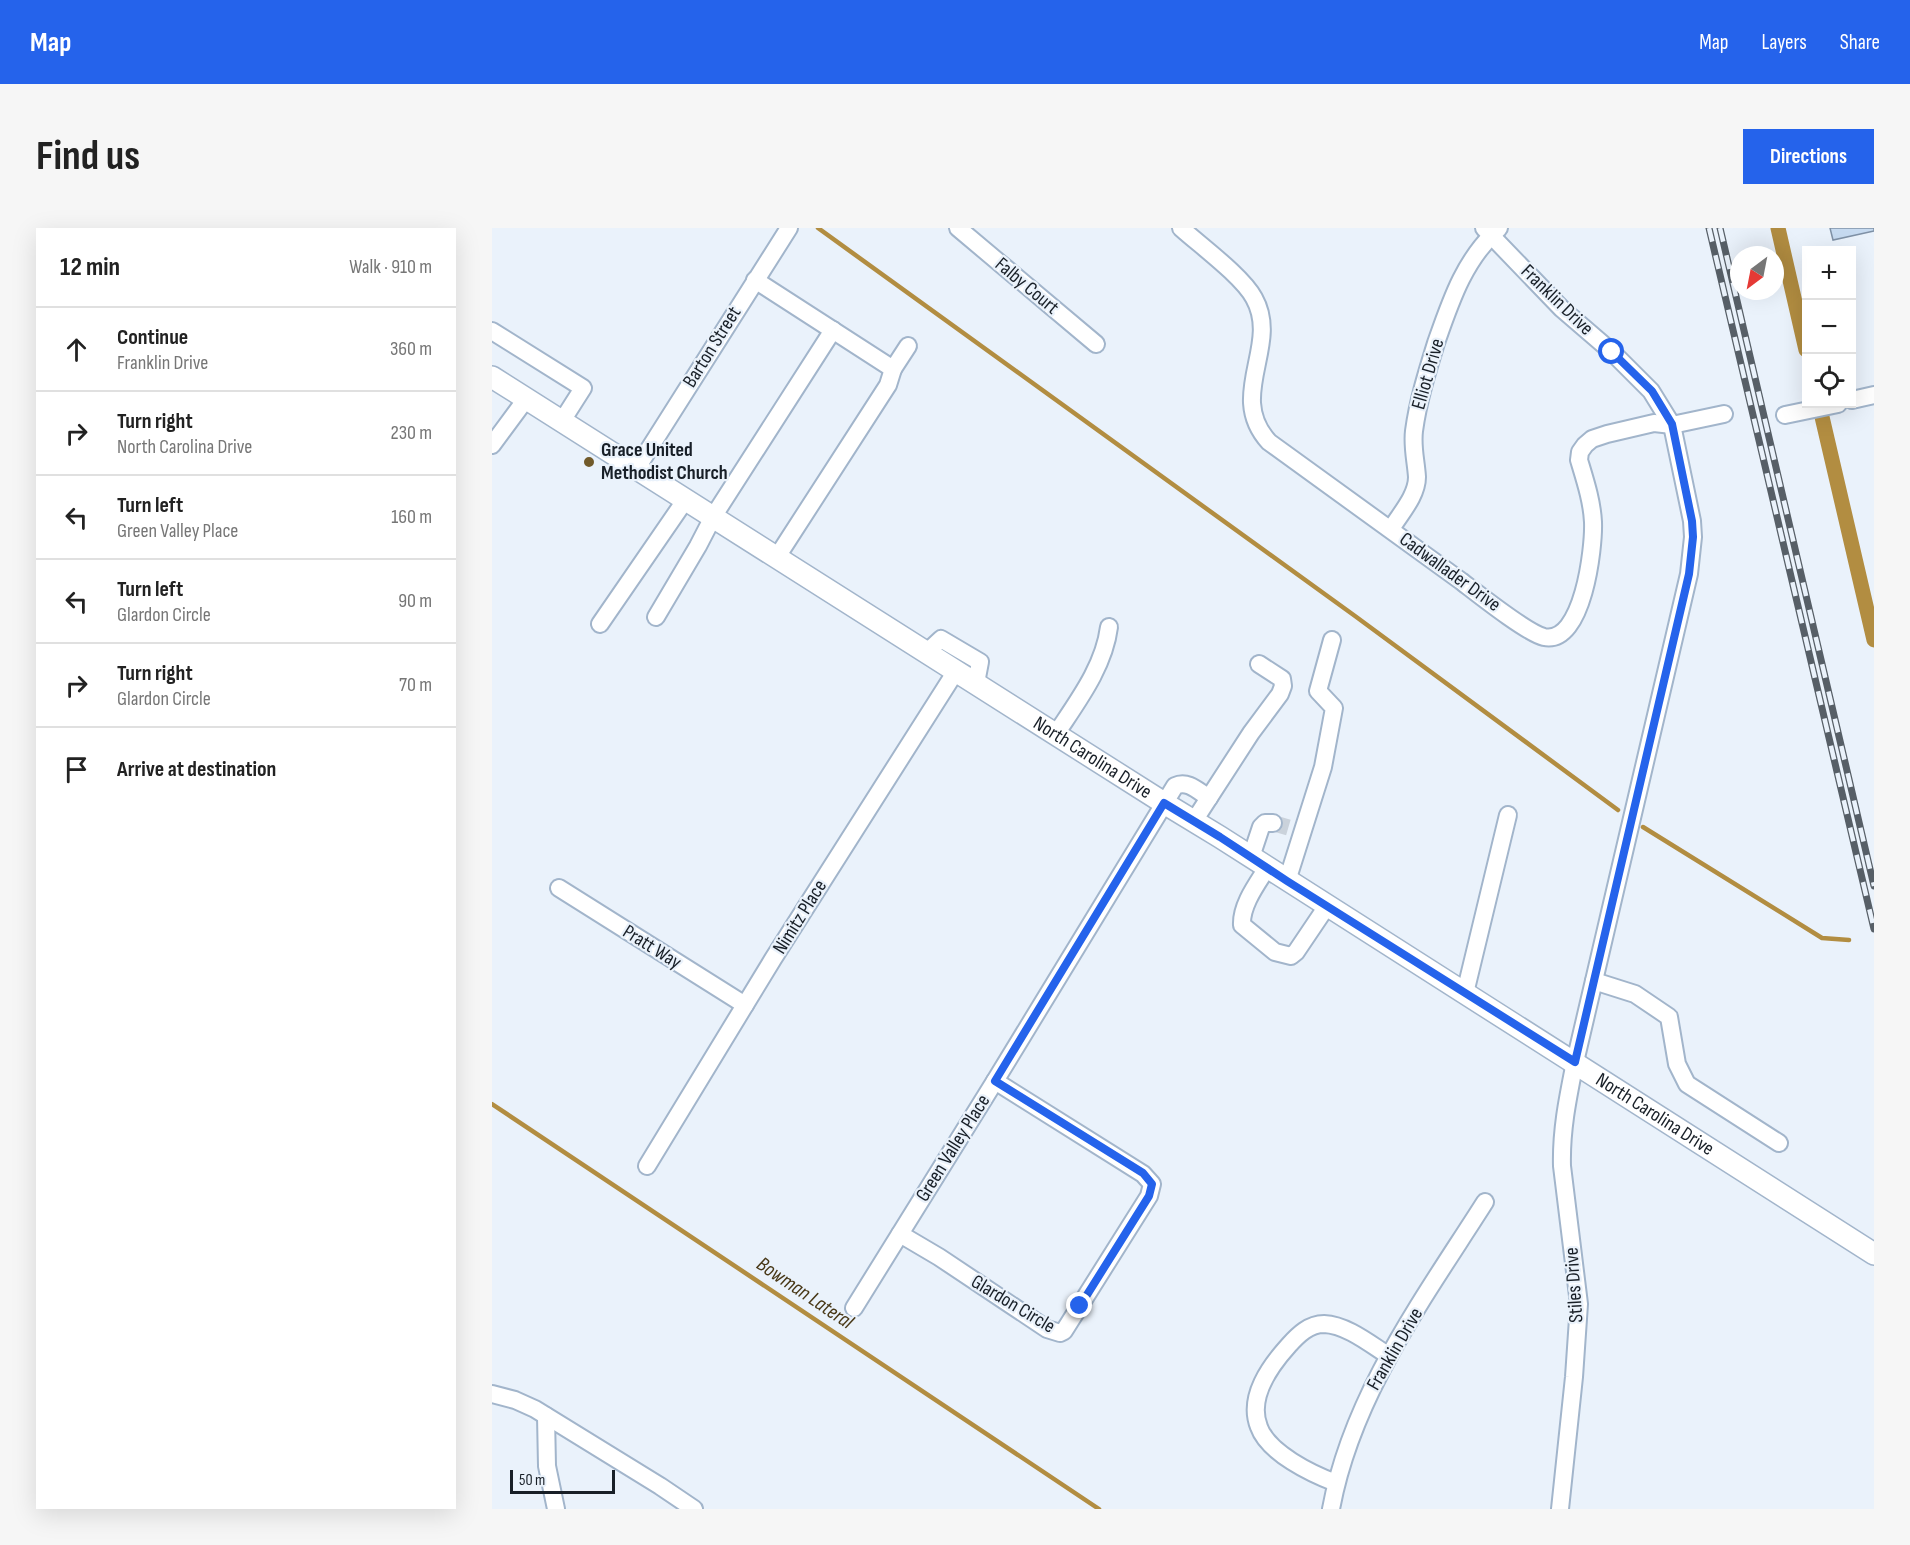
<!DOCTYPE html>
<html lang="en">
<head>
<meta charset="utf-8">
<style>
	:root { --surface:#fff; --page:#f6f6f6; --text:#222; --muted:#767676; --line:#e0e0e0; --accent:#2563eb }
	body { margin:0; font-family:"Sofia Sans Condensed",sans-serif; background:var(--page); color:var(--text) }
	.controls { position:absolute; right:18px; top:18px; display:grid; overflow:hidden; border-radius:0px; box-shadow:0 6px 24px #0002 }
	.controls button { width:54px; height:54px; display:grid; place-items:center; padding:0; border:0; border-bottom:2px solid var(--line); background:var(--surface); color:var(--text); font:30px sans-serif }
	.compass { position:absolute; left:1238px; top:18px; width:54px; height:54px; border-radius:50%; background:var(--surface); box-shadow:0 6px 24px #0002; rotate:212deg }
	.scale { position:absolute; left:18px; bottom:15px; width:105px; box-sizing:border-box; padding-left:6px; border:3px solid #181f27; border-top:0; font-size:16px; line-height:21px; white-space:nowrap; color:#181f27; -webkit-text-stroke:4px #eaf2fb; paint-order:stroke }
	.stop { position:absolute; width:18px; height:18px; margin:-14px; border:4px solid #2563eb; border-radius:50%; background:#fff }
	.stop.end { background:#2563eb; border-color:#fff; box-shadow:0 2px 6px #0008 }
	.list { margin:0; padding:0; list-style:none }
	h2 { display:flex; justify-content:space-between; align-items:center; height:78px; margin:0; padding:0 24px; font-size:26px }
	h2 small { font-size:20px; font-weight:400; color:var(--muted) }
	.list li { display:grid; grid-template-columns:39px 1fr auto; gap:18px; align-items:center; box-sizing:border-box; height:84px; padding:0 24px; border-top:2px solid var(--line) }
	.list b { display:block; font-size:22px; white-space:nowrap }
	.list p { margin:0; font-size:20px; white-space:nowrap; color:var(--muted) }
	.list em { font-size:20px; font-style:normal; color:var(--muted) }
	.icon { flex:none; width:33px; height:33px; fill:none; stroke:currentColor; stroke-width:2; stroke-linecap:round; stroke-linejoin:round }
	.map { position:relative; flex:none; width:1382px; height:1281px; overflow:hidden; border-radius:0px }
	header { display:flex; align-items:center; gap:36px; box-sizing:border-box; height:84px; padding:0 30px; background:var(--accent); color:#fff }
	header strong { font-size:28px }
	nav { display:flex; gap:33px; margin-inline-start:auto; font-size:21px }
	.intro { display:flex; align-items:center; justify-content:space-between; box-sizing:border-box; height:144px; padding:0 36px }
	h1 { margin:0; font-size:42px }
	.button { padding:15px 27px; border-radius:0px; background:var(--accent); color:#fff; font-size:21px; font-weight:700 }
	main { display:flex; gap:36px; padding:0 36px }
	aside { flex:1; background:var(--surface); border-radius:0px; box-shadow:0 6px 24px #0002 }
	.map>svg:first-child { display:block }
</style>
</head>
<body>
<header>
<strong>Map</strong>
<nav><a>Map</a><a>Layers</a><a>Share</a></nav>
</header>
<div class="intro"><h1>Find us</h1><a class="button">Directions</a></div>
<main>
<aside>
<h2>12 min<small>Walk · 910 m</small></h2>
<ul class="list">
<li><svg class="icon" aria-label="ahead" viewBox="0 0 24 24"><path d="M12 20V5M6 11l6-6 6 6"/></svg><div><b>Continue</b><p>Franklin Drive</p></div><em>360 m</em></li>
<li><svg class="icon" aria-label="right" viewBox="0 0 24 24"><path d="M7 20v-9h11M14 6l5 5-5 5"/></svg><div><b>Turn right</b><p>North Carolina Drive</p></div><em>230 m</em></li>
<li><svg class="icon" aria-label="left" viewBox="0 0 24 24"><path d="M17 20v-9H6M10 6l-5 5 5 5"/></svg><div><b>Turn left</b><p>Green Valley Place</p></div><em>160 m</em></li>
<li><svg class="icon" aria-label="left" viewBox="0 0 24 24"><path d="M17 20v-9H6M10 6l-5 5 5 5"/></svg><div><b>Turn left</b><p>Glardon Circle</p></div><em>90 m</em></li>
<li><svg class="icon" aria-label="right" viewBox="0 0 24 24"><path d="M7 20v-9h11M14 6l5 5-5 5"/></svg><div><b>Turn right</b><p>Glardon Circle</p></div><em>70 m</em></li>
<li><svg class="icon" aria-label="arrive" viewBox="0 0 24 24"><path d="M6 21V4h12l-3 4 3 4H6"/></svg><div><b>Arrive at destination</b></div></li>
</ul>
</aside>
<div class="map">
<svg width="1382" height="1281" viewBox="0 0 1382 1281">
	<rect width="100%" height="100%" fill="#eaf2fb"/>
	<g fill="none" stroke-linecap="round" stroke-linejoin="round">
		<g stroke="#b28d41" stroke-width="4.5">
			<path d="M326 0 863 388 1126 582"/>
			<path d="M1151 599 1330 710 1357 712"/>
			<path d="M0 876 607 1281"/>
		</g>
		<g stroke="#b28d41" stroke-width="15">
			<path d="M1286 0 1314 122"/>
			<path d="M1327 176 1382 412"/>
		</g>
	</g>
	<path fill="#c6daf0" stroke="#7f91a6" stroke-width="1.5" d="M1338 0H1382V3L1341 12Z"/>
	<g fill="none" stroke-linecap="round" stroke-linejoin="round">
		<path stroke="#cad2db" stroke-width="16" stroke-dasharray="16 8" stroke-linecap="butt" d="M781 595 798 600"/>
		<g stroke="#a2b5cb" stroke-width="20">
			<g id="minor">
				<path d="M466 0 604 116"/>
				<path d="M689 0C709 18 750 48 762 70 789 118 734 167 777 214 841 260 905 306 969 353 986 366 1035 405 1052 409 1091 417 1102 320 1101 294 1100 273 1093 252 1087 232L1088 224 1093 217 1100 211 1115 206 1162 195 1180 197 1232 186"/>
				<path d="M992 0 1070 81 1120 124 1159 163 1180 197 1200 293 1201 309 1197 346 1083 834C1076 869 1069 902 1070 938L1087 1076 1082 1149 1068 1281"/>
				<path d="M263 52 401 141 396 157 285 329"/>
				<path d="M0 103 91 160 70 193"/>
				<path d="M401 141 416 118"/>
				<path d="M1360 172 1382 167"/>
				<path d="M1293 187 1346 176"/>
				<path d="M0 217 34 171"/>
				<path d="M145 240 297 0"/>
				<path d="M899 301C908 286 925 268 925 249 924 233 920 219 922 203 926 173 935 144 944 115 959 72 972 32 1007 0"/>
				<path d="M164 389 206 318 221 289 341 102"/>
				<path d="M108 396 194 271"/>
				<path d="M435 424 449 411 488 434 484 455"/>
				<path d="M564 506C585 474 612 439 617 399"/>
				<path d="M702 593 759 505 788 466 791 458 790 451 767 436"/>
				<path d="M759 629 769 599 773 595H781"/>
				<path d="M775 640C765 656 749 677 750 697L783 724 799 728 804 724 835 678"/>
				<path d="M795 653 831 539 842 480 826 463 840 412"/>
				<path d="M67 660 253 777"/>
				<path d="M1102 753 1143 766 1177 789 1185 836 1195 856 1287 915"/>
				<path d="M973 765 1016 587"/>
				<path d="M155 938 281 731 464 443"/>
				<path d="M408 1006 447 1029 555 1101 568 1105 572 1103 657 968 660 956 651 946 503 853"/>
				<path d="M362 1080 503 853 683 558C696 552 706 563 717 570"/>
				<path d="M0 1166 23 1172 43 1181 168 1258 202 1281"/>
				<path d="M54 1188 55 1238 64 1281"/>
				<path d="M844 1255C820 1246 776 1225 767 1199 755 1169 778 1138 797 1117 806 1107 817 1096 832 1096 855 1097 878 1116 897 1128"/>
				<path d="M839 1281C860 1167 932 1070 993 974"/>
			</g>
		</g>
		<g stroke="#a2b5cb" stroke-width="24">
			<g id="major">
				<path id="s1" d="M0 149 672 575 728 609 1382 1026"/>
			</g>
		</g>
		<use href="#minor" stroke="#fff" stroke-width="16"/>
		<use href="#major" stroke="#fff" stroke-width="21"/>
		<g stroke="#575f67" stroke-width="7">
			<g id="rail">
				<path d="M1217 0 1382 701"/>
				<path d="M1228 0 1382 658"/>
			</g>
		</g>
		<use href="#rail" stroke="#eaf2fb" stroke-width="4.5" stroke-dasharray="14" stroke-linecap="butt"/>
	</g>
	<g fill="none" stroke-linecap="round" stroke-linejoin="round">
		<path stroke="#2563eb" stroke-width="8" d="M588 1078 657 968 660 956 651 945 503 853 672 575 728 609 795 653 1083 834 1197 346 1201 309 1200 293 1180 196 1160 163 1120 124"/>
	</g>
	<circle fill="#715a2a" stroke="#eaf2fb" stroke-width="2" cx="97" cy="234" r="6"/>
	<g text-anchor="middle" dominant-baseline="central" stroke-width="4.5" stroke-linejoin="round" paint-order="stroke">
		<g font-size="20" fill="#181f27" stroke="#eaf2fb">
			<text transform="translate(535 58) rotate(40)">Falby Court</text>
			<text transform="translate(1065 72) rotate(44)">Franklin Drive</text>
			<text transform="translate(220 119) rotate(-58)">Barton Street</text>
			<text transform="translate(936 146) rotate(-74)">Elliot Drive</text>
			<text transform="translate(958 344) rotate(36)">Cadwallader Drive</text>
			<text stroke="none"><textPath href="#s1" startOffset="711">North Carolina Drive</textPath></text>
			<text transform="translate(308 689) rotate(-58)">Nimitz Place</text>
			<text transform="translate(160 719) rotate(32)">Pratt Way</text>
			<text stroke="none"><textPath href="#s1" startOffset="1377">North Carolina Drive</textPath></text>
			<text transform="translate(461 920) rotate(-58)">Green Valley Place</text>
			<text transform="translate(1082 1057) rotate(-94)">Stiles Drive</text>
			<text transform="translate(521 1076) rotate(31)">Glardon Circle</text>
			<text transform="translate(903 1121) rotate(-60)">Franklin Drive</text>
		</g>
		<g font-size="20" font-weight="bold" fill="#181f27" stroke="#eaf2fb" text-anchor="start">
			<text x="109" y="222">Grace United<tspan x="109" dy="23">Methodist Church</tspan></text>
		</g>
		<g font-size="21" font-style="italic" fill="#483817" stroke="#eaf2fb">
			<text transform="translate(313 1065) rotate(34)">Bowman Lateral</text>
		</g>
	</g>
</svg>
<div class="controls">
<button>+</button>
<button>−</button>
<button><svg class="icon" aria-label="locate" viewBox="0 0 24 24"><circle cx="12" cy="12" r="6"/><path d="M12 2v4M12 18v4M2 12h4M18 12h4"/></svg></button>
</div>
<svg class="compass" viewBox="-18 -18 36 36"><path d="M0-13l5 13h-10z" fill="#e53935"/><path d="M0 13l5-13h-10z" fill="#767676"/></svg>
<div class="scale">50 m</div>
<div class="stop" style="left:1120px;top:124px"></div>
<div class="stop end" style="left:588px;top:1078px"></div>
</div>
</main>
</body>
</html>
